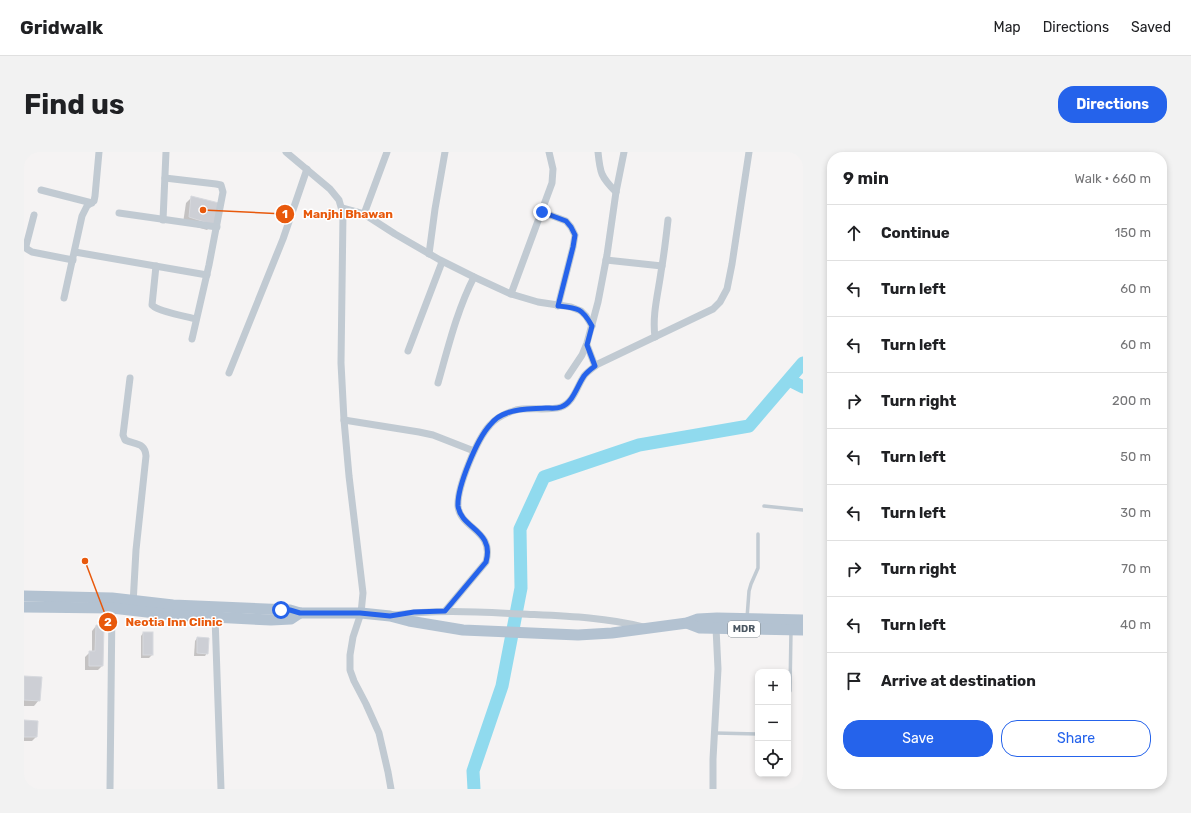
<!DOCTYPE html>
<html lang="en">
<head>
<meta charset="utf-8">
<style>
	:root { --surface:#fff; --page:#f2f2f2; --text:#202124; --muted:#757577; --line:#e0e0e0; --accent:#2563eb }
	body { margin:0; font-family:Rubik,sans-serif; background:var(--page); color:var(--text) }
	.controls { position:absolute; right:12px; bottom:12px; display:grid; overflow:hidden; border-radius:8px; box-shadow:0 2px 6px #0003 }
	.controls button { width:36px; height:36px; display:grid; place-items:center; padding:0; border:0; border-bottom:1px solid var(--line); background:var(--surface); color:var(--text); font:20px sans-serif }
	.stop { position:absolute; width:12px; height:12px; margin:-9px; border:3px solid #2563eb; border-radius:50%; background:#fff }
	.stop.end { background:#2563eb; border-color:#fff; box-shadow:0 1px 4px #0008 }
	.list { margin:0; padding:0; list-style:none }
	h2 { display:flex; justify-content:space-between; align-items:center; height:52px; margin:0; padding:0 16px; font-size:17px }
	h2 small { font-size:13px; font-weight:400; color:var(--muted) }
	.list li { display:grid; grid-template-columns:26px 1fr auto; gap:12px; align-items:center; box-sizing:border-box; height:56px; padding:0 16px; border-top:1px solid var(--line) }
	.list b { display:block; font-size:15px; white-space:nowrap }
	.list em { font-size:13px; font-style:normal; color:var(--muted) }
	.actions { display:flex; gap:8px; padding:12px 16px }
	.actions a { flex:1; padding:9px 0; border:1px solid var(--accent); border-radius:16px; text-align:center; font-size:14px; color:var(--accent) }
	.actions .main { background:var(--accent); color:#fff }
	.icon { flex:none; width:22px; height:22px; fill:none; stroke:currentColor; stroke-width:2; stroke-linecap:round; stroke-linejoin:round }
	.map { position:relative; flex:none; width:779px; height:637px; overflow:hidden; border-radius:16px }
	header { display:flex; align-items:center; gap:24px; box-sizing:border-box; height:56px; padding:0 20px; background:var(--surface); border-bottom:1px solid var(--line) }
	header strong { font-size:19px }
	nav { display:flex; gap:22px; margin-inline-start:auto; font-size:14px }
	.intro { display:flex; align-items:center; justify-content:space-between; box-sizing:border-box; height:96px; padding:0 24px }
	h1 { margin:0; font-size:28px }
	.button { padding:10px 18px; border-radius:16px; background:var(--accent); color:#fff; font-size:14px; font-weight:700 }
	main { display:flex; gap:24px; padding:0 24px }
	aside { flex:1; background:var(--surface); border-radius:16px; box-shadow:0 2px 6px #0003 }
	.map>svg:first-child { display:block }
</style>
</head>
<body>
<header>
<strong>Gridwalk</strong>
<nav><a>Map</a><a>Directions</a><a>Saved</a></nav>
</header>
<div class="intro"><h1>Find us</h1><a class="button">Directions</a></div>
<main>
<div class="map">
<svg width="779" height="637" viewBox="0 0 779 637">
	<rect width="100%" height="100%" fill="#f5f3f3"/>
	<g fill="#0003">
		<path d="M168 45 189 72 183 78 159 71 162 51Z"/>
		<path d="M72 474 78 514 74 518H61V505L66 500H68V479Z"/>
		<path d="M119 481 128 503 125 506H117V484Z"/>
		<path d="M173 486 183 501 181 504H170L171 489Z"/>
		<path d="M0 525 15 548 10 554H0Z"/>
		<path d="M0 569 12 585 8 589H0Z"/>
	</g>
	<g fill="none" stroke-linecap="round" stroke-linejoin="round">
		<g stroke="#90daee" stroke-width="13">
			<path d="M765 228 779 235"/>
			<path d="M450 637 449 619 478 534 497 436 496 377 520 325 615 293 725 274 779 211"/>
		</g>
	</g>
	<g fill="#cdcfd5" stroke="#d7d9de">
		<path d="M167 44 195 51 190 73 165 65Z"/>
		<path d="M72 473 80 474 79 514H65V499H71Z"/>
		<rect x="119" y="480" width="10" height="23"/>
		<path d="M173 485 185 486 184 502 173 501Z"/>
		<path d="M0 524 18 525 16 549 0 548Z"/>
		<path d="M0 568 14 569 13 585H0Z"/>
	</g>
	<g fill="none" stroke-linecap="round" stroke-linejoin="round">
		<g stroke="#c1cad2" stroke-width="3.5">
			<path d="M740 354 779 358"/>
			<path d="M723 466 725 439 727 432 734 416V382"/>
			<path d="M766 539 767 479"/>
			<path d="M691 581 734 582"/>
		</g>
		<g stroke="#c1cad2" stroke-width="7">
			<path d="M262 0 306 37 315 48 319 62 317 211 320 268 325 324 339 441 337 461 329 485 326 503V518L330 529 342 552 355 581 364 620 367 637"/>
			<path d="M574 0C576 21 577 25 592 40"/>
			<path d="M141 26 192 32 197 33 199 40 185 113 168 187"/>
			<path d="M17 38 68 51"/>
			<path d="M318 56 340 62 371 82 416 108 450 125 487 142 514 150 547 155 557 159 562 164 568 174"/>
			<path d="M518 60 542 69 547 75 551 83 549 95 534 154"/>
			<path d="M95 61 193 75"/>
			<path d="M340 62 363 0"/>
			<path d="M10 63 2 94 3 97 8 100 49 108"/>
			<path d="M139 68 142 0"/>
			<path d="M51 100 183 123"/>
			<path d="M405 102 411 57 421 0"/>
			<path d="M582 108 638 114"/>
			<path d="M132 114 128 153C135 160 161 164 172 167"/>
			<path d="M487 142 528 31 529 17 525 0"/>
			<path d="M40 146 58 64 63 54 70 49 71 44 75 0"/>
			<path d="M631 185C628 163 634 142 637 120 640 103 642 86 644 68"/>
			<path d="M563 193 571 214"/>
			<path d="M384 199 418 110"/>
			<path d="M205 221 259 87 283 17"/>
			<path d="M544 224 558 203 563 191 574 150 583 103 592 40 600 0"/>
			<path d="M106 226 99 283 101 288C111 293 121 290 122 304L112 398 109 452"/>
			<path d="M414 231C424 196 433 158 450 125"/>
			<path d="M320 268 395 280 409 283 450 299"/>
			<path d="M421 459 462 410C471 378 436 377 434 354 433 335 453 287 466 273 473 265 482 261 492 258 504 255 526 259 537 255 550 250 553 234 560 224 564 219 569 216 574 212L689 157 696 150 703 137 708 112 725 0"/>
			<path d="M371 463C413 457 456 460 498 462 539 464 580 465 619 475"/>
			<path d="M191 465 197 637"/>
			<path d="M86 637 88 452"/>
			<path d="M689 637V607L694 517 692 476"/>
		</g>
		<g stroke="#b3c2d1" stroke-width="11">
			<path d="M0 444 88 446 149 453 266 458 276 461H337L366 464 385 469 439 478 554 483 588 481 663 471 674 467 693 466 779 468"/>
			<path d="M0 455 88 456 149 463 247 468 267 467 276 461"/>
			<path d="M663 471 676 476 779 478"/>
		</g>
	</g>
	<g fill="none" stroke-linecap="round" stroke-linejoin="round">
		<path stroke="#2563eb" stroke-width="5" d="M257 458H266L276 461H336L366 464 390 460 421 459 462 410C471 378 437 377 434 354 433 335 453 287 466 273 470 268 476 263 483 261 495 256 509 257 522 256 526 256 532 257 537 255 549 251 553 234 560 224 563 220 567 217 571 214L563 193 568 174C558 156 554 156 534 154L549 95 551 83 547 75 542 69 518 60"/>
	</g>
	<g text-anchor="middle" dominant-baseline="central" stroke-width="3" stroke-linejoin="round" paint-order="stroke">
		<rect fill="#fff" stroke="#808990" stroke-width="1" x="704" y="469" width="32" height="16" rx="3"/>
		<g font-size="10" font-weight="bold" fill="#4a5661">
			<text x="720" y="477">MDR</text>
		</g>
	</g>
	<path fill="none" stroke="#e8590c" stroke-width="1.5" d="M179 58L261 62M61 409L84 470"/>
	<g fill="#e8590c" stroke="#fff" stroke-width="1.5">
		<circle cx="179" cy="58" r="4"/>
		<circle cx="61" cy="409" r="4"/>
		<circle cx="261" cy="62" r="10"/>
		<circle cx="84" cy="470" r="10"/>
	</g>
	<g font-size="12" text-anchor="middle" font-weight="bold" fill="#fff">
		<text x="261" y="66">1</text>
		<text x="84" y="474">2</text>
	</g>
	<g font-size="12" text-anchor="middle" font-weight="bold" fill="#e8590c" stroke="#fff" stroke-width="3" stroke-linejoin="round" paint-order="stroke">
		<text x="324" y="66">Manjhi Bhawan</text>
		<text x="150" y="474">Neotia Inn Clinic</text>
	</g>
</svg>
<div class="controls">
<button>+</button>
<button>−</button>
<button><svg class="icon" aria-label="locate" viewBox="0 0 24 24"><circle cx="12" cy="12" r="6"/><path d="M12 2v4M12 18v4M2 12h4M18 12h4"/></svg></button>
</div>
<div class="stop" style="left:257px;top:458px"></div>
<div class="stop end" style="left:518px;top:60px"></div>
</div>
<aside>
<h2>9 min<small>Walk · 660 m</small></h2>
<ul class="list">
<li><svg class="icon" aria-label="ahead" viewBox="0 0 24 24"><path d="M12 20V5M6 11l6-6 6 6"/></svg><div><b>Continue</b></div><em>150 m</em></li>
<li><svg class="icon" aria-label="left" viewBox="0 0 24 24"><path d="M17 20v-9H6M10 6l-5 5 5 5"/></svg><div><b>Turn left</b></div><em>60 m</em></li>
<li><svg class="icon" aria-label="left" viewBox="0 0 24 24"><path d="M17 20v-9H6M10 6l-5 5 5 5"/></svg><div><b>Turn left</b></div><em>60 m</em></li>
<li><svg class="icon" aria-label="right" viewBox="0 0 24 24"><path d="M7 20v-9h11M14 6l5 5-5 5"/></svg><div><b>Turn right</b></div><em>200 m</em></li>
<li><svg class="icon" aria-label="left" viewBox="0 0 24 24"><path d="M17 20v-9H6M10 6l-5 5 5 5"/></svg><div><b>Turn left</b></div><em>50 m</em></li>
<li><svg class="icon" aria-label="left" viewBox="0 0 24 24"><path d="M17 20v-9H6M10 6l-5 5 5 5"/></svg><div><b>Turn left</b></div><em>30 m</em></li>
<li><svg class="icon" aria-label="right" viewBox="0 0 24 24"><path d="M7 20v-9h11M14 6l5 5-5 5"/></svg><div><b>Turn right</b></div><em>70 m</em></li>
<li><svg class="icon" aria-label="left" viewBox="0 0 24 24"><path d="M17 20v-9H6M10 6l-5 5 5 5"/></svg><div><b>Turn left</b></div><em>40 m</em></li>
<li><svg class="icon" aria-label="arrive" viewBox="0 0 24 24"><path d="M6 21V4h12l-3 4 3 4H6"/></svg><div><b>Arrive at destination</b></div></li>
</ul>
<div class="actions"><a class="main">Save</a><a>Share</a></div>
</aside>
</main>
</body>
</html>
